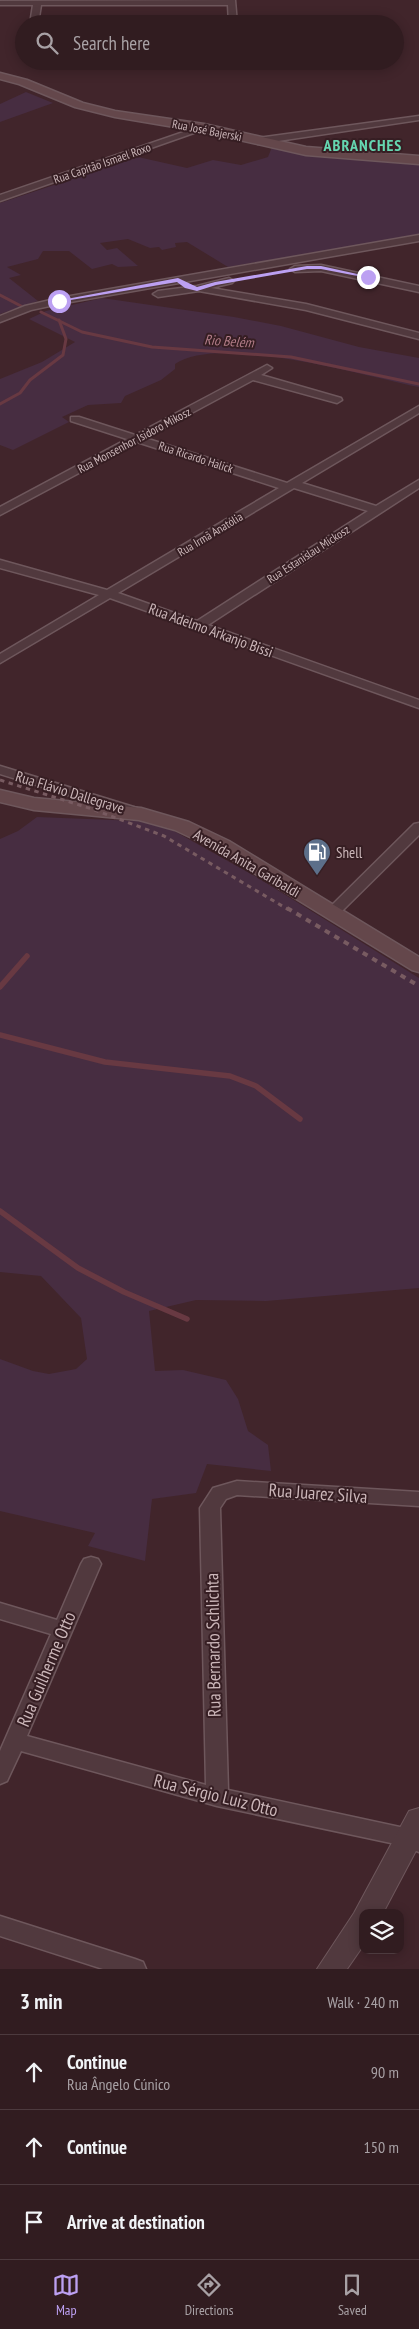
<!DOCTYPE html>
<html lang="en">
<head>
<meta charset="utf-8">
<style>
	:root { --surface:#311c20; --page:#392529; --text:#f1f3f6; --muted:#a8a1a5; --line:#4c3a3e; --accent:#bca0f2 }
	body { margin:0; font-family:"PT Sans Narrow",sans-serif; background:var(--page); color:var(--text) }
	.controls { position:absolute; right:15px; bottom:15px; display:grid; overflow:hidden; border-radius:10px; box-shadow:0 2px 12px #0003 }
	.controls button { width:45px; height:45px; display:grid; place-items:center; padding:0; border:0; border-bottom:1px solid var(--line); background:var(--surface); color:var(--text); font:25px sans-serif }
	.stop { position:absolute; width:15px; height:15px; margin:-11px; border:4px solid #bca0f2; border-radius:50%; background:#fff }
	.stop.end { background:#bca0f2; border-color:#fff; box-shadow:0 1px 5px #0008 }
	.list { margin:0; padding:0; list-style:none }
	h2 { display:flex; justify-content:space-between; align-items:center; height:65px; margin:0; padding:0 20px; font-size:21px }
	h2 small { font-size:16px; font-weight:400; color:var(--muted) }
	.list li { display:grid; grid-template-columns:32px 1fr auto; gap:15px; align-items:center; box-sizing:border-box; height:75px; padding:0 20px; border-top:1px solid var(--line) }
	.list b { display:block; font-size:19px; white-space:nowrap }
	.list p { margin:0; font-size:16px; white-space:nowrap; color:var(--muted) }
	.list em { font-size:16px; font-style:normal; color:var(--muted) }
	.icon { flex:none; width:28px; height:28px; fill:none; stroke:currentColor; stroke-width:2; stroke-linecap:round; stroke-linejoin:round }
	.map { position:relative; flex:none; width:419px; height:1969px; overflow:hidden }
	.search { position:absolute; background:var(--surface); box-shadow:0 2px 12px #0003; left:15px; right:15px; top:15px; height:55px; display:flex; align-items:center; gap:12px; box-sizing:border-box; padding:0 18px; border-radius:28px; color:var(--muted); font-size:19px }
	.sheet { height:290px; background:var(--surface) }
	nav { display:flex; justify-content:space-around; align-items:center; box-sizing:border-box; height:70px; border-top:1px solid var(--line); background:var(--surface); font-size:14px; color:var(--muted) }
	nav a { display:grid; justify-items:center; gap:2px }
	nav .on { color:var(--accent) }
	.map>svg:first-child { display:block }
</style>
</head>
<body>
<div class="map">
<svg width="419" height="1969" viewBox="0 0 419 1969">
	<rect width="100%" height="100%" fill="#41252b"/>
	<g fill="#472d41">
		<path d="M26 92 53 103 0 122V104Z"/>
		<path d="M272 147 329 156 419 164V235L228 267 187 242 175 243 176 247 162 250 159 247 150 248 128 239 100 243 107 250 117 248 138 266 118 267 112 264 92 269 69 251H43L38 259 7 267 21 275 9 278 38 301 0 314V203L138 157 187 168 213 160 241 165 268 157Z"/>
		<path d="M102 298 234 317 281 326 359 347 419 358V387C365 376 220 333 175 364V369L161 380 125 396 121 403 88 405 62 417 69 422 13 450 0 445V379L42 362 75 342 29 319 46 311Z"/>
		<path d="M37 817 139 821 174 831 253 875 419 978V1288L266 1301 196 1300 149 1311 155 1371 183 1370 226 1380 238 1399 248 1431 268 1445 271 1471 207 1464 196 1493 152 1499 145 1561 88 1546 95 1533 0 1511V1359L33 1371 49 1374 76 1369 87 1359 81 1318 41 1276 0 1272V839L18 831Z"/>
	</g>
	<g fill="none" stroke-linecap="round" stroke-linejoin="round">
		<g stroke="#683942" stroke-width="3">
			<path d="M0 295 21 306"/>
			<path d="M41 312 82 332 152 347 291 357 419 384"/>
			<path d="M0 404 20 393 30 380 63 355 66 339 59 320"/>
		</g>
		<g stroke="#683942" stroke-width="5.5">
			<path d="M0 987 27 956"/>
			<path d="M0 1035 105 1062 230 1076 256 1086 300 1119"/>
			<path d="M0 1211 78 1268 124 1292 187 1319"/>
		</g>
		<g stroke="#6e575c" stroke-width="3">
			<g id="minor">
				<path d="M235 0 237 24H229L228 5H41L38 24H30L33 5H0V1Z"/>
				<path d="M419 116V120L258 144 254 141 258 138Z"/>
				<path d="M201 126 208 128 0 201V195Z"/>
				<path d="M419 235V241L59 304 31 310 0 322V316L25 306 59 298Z"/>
				<path d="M321 265 419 286V292L321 271 295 272 290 269 295 266Z"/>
				<path d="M229 278 234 281 232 283 211 288 306 304 419 333V339L306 310 199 291 158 297 153 294 158 291 197 286Z"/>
				<path d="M267 365 272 368 261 375 341 398 342 400 337 403 253 380 145 438 287 483 419 406V413L302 483 376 506 419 480V488L208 625 419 700V708L110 598 0 663V654L99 595 0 568V560L107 590 279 488 137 442 0 515V507L127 439 71 421V417H79L135 435ZM294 488 368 511 197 621 118 593Z"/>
				<path d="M0 766 137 808 139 811 132 815 0 774Z"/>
				<path d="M419 823V835L337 916H327L325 913 327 910 414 824Z"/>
				<path d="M237 1481 419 1492V1506L237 1495 226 1499 220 1508 228 1790 409 1829 419 1833V1852L405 1846 217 1806 21 1751 7 1781 0 1784V1751L51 1634 0 1619V1603L57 1620 81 1564 84 1559 91 1557 98 1559 101 1564 27 1736 206 1785 200 1508 213 1488Z"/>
				<path d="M0 1916 135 1959 143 1962 146 1969H103L0 1936Z"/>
			</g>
		</g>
		<g stroke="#6e575c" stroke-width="2">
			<path id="tertiary" d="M419 1808V1845L383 1913H363V1946L347 1969H317L354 1913 409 1811Z"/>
		</g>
		<g stroke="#6e575c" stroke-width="3">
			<g id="secondary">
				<path d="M0 73 27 80 83 103 115 111 204 124 306 147 419 156V164L306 155 204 132 115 117 75 107 19 84 0 79Z"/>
				<path d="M0 790 34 798 141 808 189 822 229 841 419 957V972L412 970 215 849 175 830 139 820 34 810 0 802Z"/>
			</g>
		</g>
		<use href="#minor" fill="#51393e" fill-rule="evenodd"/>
		<use href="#tertiary" fill="#51393e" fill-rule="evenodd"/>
		<use href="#secondary" fill="#64474b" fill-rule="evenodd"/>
		<path stroke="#785b61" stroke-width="3" stroke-dasharray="4.5 4.5" stroke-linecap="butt" d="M0 780 92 809 164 836 289 910"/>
		<path stroke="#785b61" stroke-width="4" stroke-dasharray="5.5 5.5" stroke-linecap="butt" d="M287 908 419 986"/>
	</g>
	<path fill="#bca0f2" d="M307 266H321L371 277 368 278 321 269H307L216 285 197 291 185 288 177 282 59 302 56 301 178 278 197 287 215 282Z"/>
	<defs>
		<g id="fuel-pin" transform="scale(1.4375)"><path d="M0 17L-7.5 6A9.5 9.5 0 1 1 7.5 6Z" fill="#5c6f8a" stroke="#361e23"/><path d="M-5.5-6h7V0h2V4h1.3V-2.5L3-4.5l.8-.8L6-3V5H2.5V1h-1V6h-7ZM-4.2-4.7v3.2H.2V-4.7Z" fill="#fff"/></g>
	</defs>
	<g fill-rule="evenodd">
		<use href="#fuel-pin" x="317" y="852"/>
	</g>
	<g text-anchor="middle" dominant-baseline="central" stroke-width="4" stroke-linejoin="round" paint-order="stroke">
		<g font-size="12" fill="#cbb6b9" stroke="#361e23">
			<text transform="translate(207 130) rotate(11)">Rua José Bajerski</text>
			<text transform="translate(102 163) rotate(-19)">Rua Capitão Ismael Roxo</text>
			<text transform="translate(134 440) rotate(-28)">Rua Monsenhor Isidoro Mikosz</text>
			<text transform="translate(196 457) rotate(18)">Rua Ricardo Halick</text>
			<text transform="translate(210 534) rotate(-31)">Rua Irmã Anatólia</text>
			<text transform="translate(308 554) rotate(-33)">Rua Estanislau Mickosz</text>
		</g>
		<g font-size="14" font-style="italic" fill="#b27d88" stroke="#361e23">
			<text transform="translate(229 341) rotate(4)">Rio Belém</text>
		</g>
		<g font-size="15" fill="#cbb6b9" stroke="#361e23">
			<text transform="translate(211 630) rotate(20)">Rua Adelmo Arkanjo Bissi</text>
			<text transform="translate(70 792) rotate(17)">Rua Flávio Dallegrave</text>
			<text transform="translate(247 863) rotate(30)">Avenida Anita Garibaldi</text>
		</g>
		<g font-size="15" fill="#cbb6b9" stroke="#361e23" text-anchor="start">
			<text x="336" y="852">Shell</text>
		</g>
		<g font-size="16" font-weight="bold" letter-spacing="1" fill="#65d7b1" stroke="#361e23">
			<text x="363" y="145">ABRANCHES</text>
		</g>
		<g font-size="18" fill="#cbb6b9" stroke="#361e23">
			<text transform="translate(318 1493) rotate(4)">Rua Juarez Silva</text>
			<text transform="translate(213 1645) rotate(-91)">Rua Bernardo Schlichta</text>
			<text transform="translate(46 1669) rotate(-67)">Rua Guilherme Otto</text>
			<text transform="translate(216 1795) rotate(14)">Rua Sérgio Luiz Otto</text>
		</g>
	</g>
</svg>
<div class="controls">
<button><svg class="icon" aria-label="layers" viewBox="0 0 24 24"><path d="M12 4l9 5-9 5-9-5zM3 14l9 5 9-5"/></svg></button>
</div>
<div class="stop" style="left:59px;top:301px"></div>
<div class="stop end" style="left:368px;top:277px"></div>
<div class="search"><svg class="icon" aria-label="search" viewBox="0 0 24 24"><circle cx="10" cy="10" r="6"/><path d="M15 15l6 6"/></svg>Search here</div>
</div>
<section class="sheet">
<h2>3 min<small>Walk · 240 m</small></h2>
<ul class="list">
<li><svg class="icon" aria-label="ahead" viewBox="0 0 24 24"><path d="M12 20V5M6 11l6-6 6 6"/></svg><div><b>Continue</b><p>Rua Ângelo Cúnico</p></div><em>90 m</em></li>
<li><svg class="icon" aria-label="ahead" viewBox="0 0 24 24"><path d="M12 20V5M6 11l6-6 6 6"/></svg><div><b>Continue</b></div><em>150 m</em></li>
<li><svg class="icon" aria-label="arrive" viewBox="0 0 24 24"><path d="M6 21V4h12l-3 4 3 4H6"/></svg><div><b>Arrive at destination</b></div></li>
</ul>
</section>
<nav>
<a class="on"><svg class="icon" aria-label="map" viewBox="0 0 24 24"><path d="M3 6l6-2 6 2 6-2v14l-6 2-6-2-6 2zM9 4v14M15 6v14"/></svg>Map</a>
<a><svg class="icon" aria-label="directions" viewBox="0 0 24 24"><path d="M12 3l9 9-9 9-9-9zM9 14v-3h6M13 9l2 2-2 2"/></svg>Directions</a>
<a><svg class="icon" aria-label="saved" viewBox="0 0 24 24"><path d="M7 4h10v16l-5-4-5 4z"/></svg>Saved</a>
</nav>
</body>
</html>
